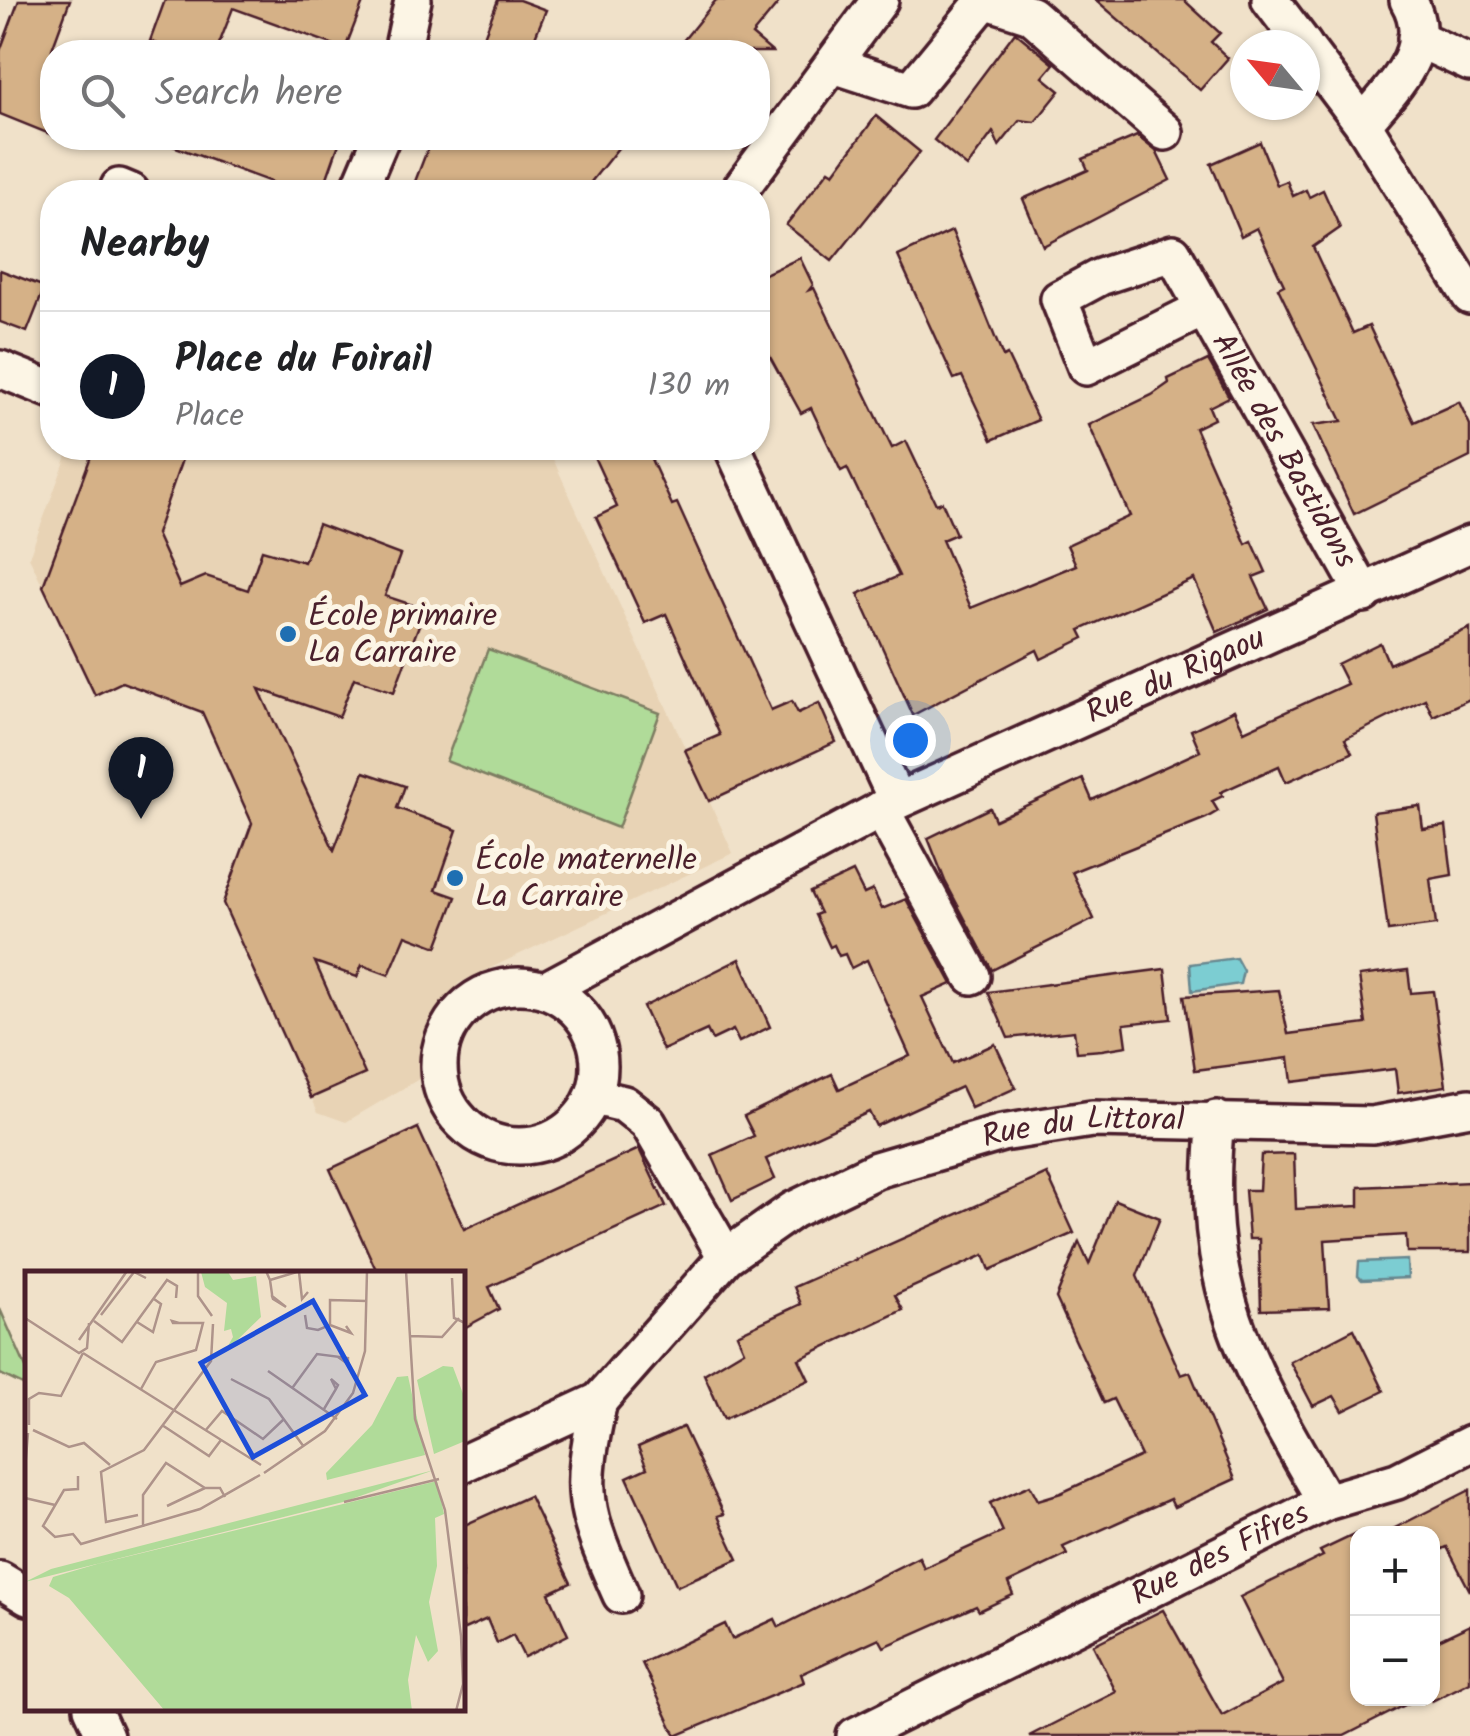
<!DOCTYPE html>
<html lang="en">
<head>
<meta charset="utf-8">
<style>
	:root { --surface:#fff; --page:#f6f6f6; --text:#202124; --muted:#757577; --line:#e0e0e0; --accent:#111827 }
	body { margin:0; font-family:Kalam,sans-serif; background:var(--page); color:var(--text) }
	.controls { position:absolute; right:30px; bottom:30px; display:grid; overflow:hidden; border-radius:20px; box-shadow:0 2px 8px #0004 }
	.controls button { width:90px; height:90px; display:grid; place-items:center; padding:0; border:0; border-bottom:2px solid var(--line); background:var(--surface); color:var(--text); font:50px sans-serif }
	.compass { position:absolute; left:1230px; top:30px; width:90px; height:90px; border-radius:50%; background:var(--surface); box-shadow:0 2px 8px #0004; rotate:299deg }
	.you { position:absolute; left:910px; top:740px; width:35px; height:35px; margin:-25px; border:8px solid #fff; border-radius:50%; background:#1a73e8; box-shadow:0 0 0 15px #1a73e833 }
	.badge { display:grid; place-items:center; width:65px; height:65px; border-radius:50%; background:var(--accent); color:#fff; font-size:32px; font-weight:700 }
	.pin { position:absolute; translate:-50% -82px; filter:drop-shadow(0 2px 5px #0008) }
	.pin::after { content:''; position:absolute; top:52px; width:35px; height:30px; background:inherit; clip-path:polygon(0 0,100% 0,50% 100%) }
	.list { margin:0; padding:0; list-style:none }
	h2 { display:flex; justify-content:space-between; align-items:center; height:130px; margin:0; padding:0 40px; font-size:42px }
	h2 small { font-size:32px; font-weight:400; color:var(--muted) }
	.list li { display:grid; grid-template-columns:65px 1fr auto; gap:30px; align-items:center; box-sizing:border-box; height:150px; padding:0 40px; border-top:2px solid var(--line) }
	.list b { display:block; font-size:38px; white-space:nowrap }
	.list p { margin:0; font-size:32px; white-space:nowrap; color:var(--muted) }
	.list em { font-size:32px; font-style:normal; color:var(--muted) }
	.icon { flex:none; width:55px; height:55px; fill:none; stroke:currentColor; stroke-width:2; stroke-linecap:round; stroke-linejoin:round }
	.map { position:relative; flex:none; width:1470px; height:1736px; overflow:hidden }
	.search { position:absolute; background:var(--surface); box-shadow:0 2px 8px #0004; left:40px; top:40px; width:730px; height:110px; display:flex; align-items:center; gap:25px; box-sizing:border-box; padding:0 35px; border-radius:40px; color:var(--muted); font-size:38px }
	.panel { position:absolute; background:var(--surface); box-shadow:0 2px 8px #0004; left:40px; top:180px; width:730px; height:280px; border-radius:40px }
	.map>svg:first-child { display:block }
</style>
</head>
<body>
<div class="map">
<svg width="1470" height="1736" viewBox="0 0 1470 1736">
	<rect width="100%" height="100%" fill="#f0e1c9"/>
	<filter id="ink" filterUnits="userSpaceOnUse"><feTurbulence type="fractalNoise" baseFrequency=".01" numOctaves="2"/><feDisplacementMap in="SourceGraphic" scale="20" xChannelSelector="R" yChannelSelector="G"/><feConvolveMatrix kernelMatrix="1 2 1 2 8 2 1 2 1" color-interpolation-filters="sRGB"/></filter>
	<g filter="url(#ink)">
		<path fill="#e8d3b5" d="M70 448H302L323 455 340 448H548L733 853 459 983 429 1022 419 1079 346 1122 318 1112 223 903 252 823 233 766 201 711 122 682 95 695 29 557Z"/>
		<g fill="#b0db99" stroke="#7d7d62" stroke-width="2.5">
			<path d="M488 649 660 713 618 828 446 761Z"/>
			<path d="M0 1309 27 1370V1387L0 1374Z"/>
		</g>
		<g fill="#7bcdd2" stroke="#67878f" stroke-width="2.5">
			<path d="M1236 958 1243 971 1240 984 1192 991 1190 964Z"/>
			<path d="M1407 1260 1408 1278 1362 1280 1358 1276 1359 1262Z"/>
		</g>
		<g fill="#d5b187" stroke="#4a1f2b" stroke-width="2.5">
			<path d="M19 0H70L52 49V135L0 114V51Z"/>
			<path d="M165 0H364L345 49 233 8 216 52H178L150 41Z"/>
			<path d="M498 0H519L546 10 529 52H478Z"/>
			<path d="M716 0H781L752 35 772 52H674Z"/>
			<path d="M1096 0H1184L1220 33 1211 42 1228 58 1200 90Z"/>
			<path d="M1015 32 1054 64 1043 77 1060 91 1035 122 1020 120 999 146 993 132 967 167 934 140Z"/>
			<path d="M876 116 920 152 832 261 786 225 829 170 834 173Z"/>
			<path d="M1137 136 1156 151 1170 180 1043 246 1023 199 1088 170 1083 159Z"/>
			<path d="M163 138H341L322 192H298L162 142Z"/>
			<path d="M456 138H626L583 192H411L431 140 452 147Z"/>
			<path d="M1260 142 1277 185 1287 181 1293 196 1306 190 1309 197 1323 190 1340 228 1313 247 1353 333 1369 326 1414 422 1459 402 1470 425V457L1354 514 1313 425 1342 421 1278 288 1284 285 1257 228 1241 236 1211 164Z"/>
			<path d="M952 231 1003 357 1007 355 1038 420 992 440 962 376 954 379 898 256Z"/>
			<path d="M800 258 813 285 809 290 814 288 892 448 906 441 936 504 942 502 956 534 942 540 971 608 1076 565 1067 545 1130 516 1089 425 1152 395 1169 383 1168 379 1208 360 1229 397 1209 407 1214 419 1195 428 1246 544 1252 541 1266 572 1253 577 1268 609 1217 632 1194 579 1080 630 1084 638 1041 659 1037 650 913 715 858 594 899 576 847 468 841 471 811 408 801 413 764 346 758 354V277Z"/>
			<path d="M0 270 45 287 27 332 0 322Z"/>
			<path d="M94 448H186L156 534 180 587 206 576 248 590 262 550 304 562 318 524 400 555 385 596 425 609 394 692 354 678 339 717 259 689 334 850 364 772 405 786 397 808 457 830 436 890 456 897 437 947 406 935 389 975 362 965 357 977 315 962 365 1074 311 1098 223 903 252 823 202 712 122 682 95 695 43 586Z"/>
			<path d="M590 448H646L672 505 677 503 771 710 792 701 798 713 819 703 836 742 709 801 685 750 720 735 666 614 645 623 596 517 617 507Z"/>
			<path d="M1470 628V699L1433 716 1425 699 1345 739 1352 753 1286 782 1279 766 1221 792 1223 796 1212 801 1218 811 1206 818 1072 872 1094 919 992 970 945 881 928 838 990 808 995 820 1083 779 1092 800 1200 751 1191 730 1234 710 1244 731 1347 684 1337 664 1380 643 1389 664Z"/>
			<path d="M1420 806 1423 829 1446 826 1452 875 1430 879 1436 925 1388 931 1373 812Z"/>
			<path d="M853 872 864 894 873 890 882 909 906 899 952 984 922 997 953 1063 995 1044 1016 1088 971 1108 961 1087 876 1126 869 1112 766 1159 775 1179 732 1200 712 1155 754 1136 744 1116 832 1074 839 1089 910 1056 867 960 851 968 845 954 839 956 834 945 830 947 815 915 820 913 810 892Z"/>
			<path d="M740 959 770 1027 739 1042 733 1030 712 1040 707 1030 663 1050 643 1007Z"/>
			<path d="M1165 969 1171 1019 1124 1024 1127 1046 1102 1050 1077 1052 1074 1031 1008 1038 988 992Z"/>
			<path d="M1408 970 1411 993 1433 991 1446 1086 1398 1093 1395 1069 1292 1082 1289 1058 1195 1070 1184 996 1279 990 1288 1034 1366 1024 1359 976Z"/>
			<path d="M418 1128 464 1229 639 1149 666 1206 489 1287 499 1309 462 1329V1274H378L330 1169Z"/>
			<path d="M1294 1154 1296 1209 1359 1206V1187L1470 1182V1252H1407L1406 1235 1325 1240 1329 1308 1261 1310 1259 1239H1249L1245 1190H1259L1261 1155Z"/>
			<path d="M1047 1174 1074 1233 990 1270 984 1255 895 1295 903 1310 799 1359 809 1380 724 1419 704 1374 744 1350 737 1334 801 1304 794 1287Z"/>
			<path d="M1115 1200 1160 1218 1137 1276 1181 1375 1190 1372 1235 1479 1174 1507 1170 1499 1063 1547 1067 1555 1008 1583 1013 1595 979 1611 976 1606 884 1647 879 1638 801 1674 804 1682 676 1736 642 1663 725 1624 732 1639 775 1619 779 1627 919 1557 924 1568 1003 1532 990 1503 1030 1485 1038 1500 1061 1493 1141 1456 1113 1399 1104 1403 1056 1298 1079 1242 1089 1264Z"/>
			<path d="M1354 1329 1384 1391 1343 1411 1334 1396 1313 1406 1290 1362Z"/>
			<path d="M683 1427 724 1514 718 1516 738 1559 677 1586 627 1477 647 1468 638 1447Z"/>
			<path d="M1470 1490V1591L1447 1547 1432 1554V1534H1383Z"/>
			<path d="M529 1496 571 1583 549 1593 568 1635 524 1657 513 1635 497 1643 487 1619 462 1630V1526Z"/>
			<path d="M1358 1533V1698H1419L1344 1736H1029L1116 1692 1093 1645 1163 1610 1222 1715 1283 1683 1240 1597 1323 1556 1320 1551Z"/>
			<path d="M1470 1625V1682L1432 1701V1643Z"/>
		</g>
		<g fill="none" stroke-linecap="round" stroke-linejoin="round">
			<g stroke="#4a1f2b" stroke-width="42">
				<g id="minor">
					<path d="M985 0 1031 15 1165 132"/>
					<path d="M1270 0 1304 45"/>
					<path d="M1416 38 1470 63"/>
					<path d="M1305 47 1363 124 1470 296"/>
					<path d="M402 52 413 0"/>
					<path d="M834 65 911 90 985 0"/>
					<path d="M1363 124C1392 88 1437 49 1408 0"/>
					<path d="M119 187 131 192"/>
					<path d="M358 192 381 138"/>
					<path d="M738 192 880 0"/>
					<path id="s1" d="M1204 308 1086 367 1059 299 1100 277 1173 253 1364 594"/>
					<path d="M0 369 52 390"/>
					<path d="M733 448 897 801"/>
					<path d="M881 809 972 976"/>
					<circle cx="519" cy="1066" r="80"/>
					<path id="s2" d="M545 990 897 801 1470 544"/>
					<path d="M594 1097 624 1104 648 1123 726 1257"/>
					<path d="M599 1401C578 1495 583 1509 621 1595"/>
					<path id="s3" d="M462 1464 599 1401 726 1257 793 1210 876 1170 1002 1133 1092 1119 1372 1125 1470 1107"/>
					<path d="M1326 1502 1397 1481 1470 1444"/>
					<path d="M0 1580 28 1597"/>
					<path d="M92 1708 105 1736"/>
					<path id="s4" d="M855 1736 1326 1502C1245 1363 1199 1286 1216 1119"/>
				</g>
			</g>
			<use href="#minor" stroke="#fcf5e5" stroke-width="35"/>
		</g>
	</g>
	<g fill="#1f6fb2" stroke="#fcf5e5" stroke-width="4">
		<circle cx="288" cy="634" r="10"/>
		<circle cx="455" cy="878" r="10"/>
	</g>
	<g text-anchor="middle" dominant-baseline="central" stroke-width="10" stroke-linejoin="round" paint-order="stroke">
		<g font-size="32" fill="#4a1f2b" stroke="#fcf5e5">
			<text stroke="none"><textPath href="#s1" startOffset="555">Allée des Bastidons</textPath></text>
			<text stroke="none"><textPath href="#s2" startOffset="705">Rue du Rigaou</textPath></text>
			<text stroke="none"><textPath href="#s3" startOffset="730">Rue du Littoral</textPath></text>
			<text stroke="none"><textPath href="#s4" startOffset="408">Rue des Fifres</textPath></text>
		</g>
		<g font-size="32" fill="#4a1f2b" stroke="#fcf5e5" text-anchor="start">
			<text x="308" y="616">École primaire<tspan x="308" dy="37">La Carraire</tspan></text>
			<text x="475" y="860">École maternelle<tspan x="475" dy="37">La Carraire</tspan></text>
		</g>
	</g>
	<g transform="translate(25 1271)">
		<rect width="440" height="440" fill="#f0e1c9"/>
		<path d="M176 1H203L208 9 231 5 236 46 199 82 208 66 206 58 199 60 202 32 180 16ZM418 95 428 96 440 128V170L409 183 392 109ZM383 105 400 184 302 209 301 202 347 154 372 106ZM409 199 318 231 0 311 26 298ZM412 210 419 243 410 247 412 295 404 331 413 380 403 391 391 364 383 409 387 440H140L44 327 24 315 28 306 72 293Z" fill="#b0db99"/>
		<path fill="none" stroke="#ae938a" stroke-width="2.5" d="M173 0V25L187 45M241 0 245 9 247 23V25L248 28 261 36 247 25M381 0 390 148 420 239 436 365 438 413 431 440M274 1 277 28 283 21M427 7 429 47 440 52M245 9 275 0M76 44 109 1 121 7M280 44 282 57 293 59 305 54V29L342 30M0 47 54 82 62 77 64 52M69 50 97 71 142 9 152 15 151 27M112 51 128 61 136 33 129 28M305 54 326 62 321 55M385 65 417 66 434 47M54 69 102 0M58 82 236 194M243 100 312 148M206 108 244 128 279 176M268 116 292 83 323 87V93L313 86M116 118 131 91 171 79 178 52H148L147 50 154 52M299 138 311 118 313 114 306 108 311 118M4 154V128L14 122 36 125 58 82M137 154 184 185 196 169M8 159 44 176 59 172 85 194M180 160 197 140 238 168 259 148M0 199 3 162M239 202 300 160 328 122 340 80 342 0M53 205V218L39 219 18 255 30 266 48 263 56 273 175 238 235 204M0 227 30 234M319 231 414 208M142 235 180 217M113 244 81 251 76 201 119 179 186 90 188 53M118 256V224L141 192 180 217H195L200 226"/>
		<path fill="#1d4ed8" fill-opacity="0.15" stroke="#1d4ed8" stroke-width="5" d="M288 30 340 124 228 186 176 92Z"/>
		<rect width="440" height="440" fill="none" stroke="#4a1f2b" stroke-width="5"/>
	</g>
</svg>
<div class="controls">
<button>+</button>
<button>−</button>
</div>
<svg class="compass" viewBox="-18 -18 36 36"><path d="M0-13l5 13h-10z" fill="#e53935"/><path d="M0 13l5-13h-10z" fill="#757577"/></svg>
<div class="you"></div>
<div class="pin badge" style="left:141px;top:819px">1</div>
<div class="search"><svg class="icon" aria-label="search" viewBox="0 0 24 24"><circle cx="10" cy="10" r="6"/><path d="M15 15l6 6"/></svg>Search here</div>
<section class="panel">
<h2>Nearby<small></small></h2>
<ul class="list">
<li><span class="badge">1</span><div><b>Place du Foirail</b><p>Place</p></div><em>130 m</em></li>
</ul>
</section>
</div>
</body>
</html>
